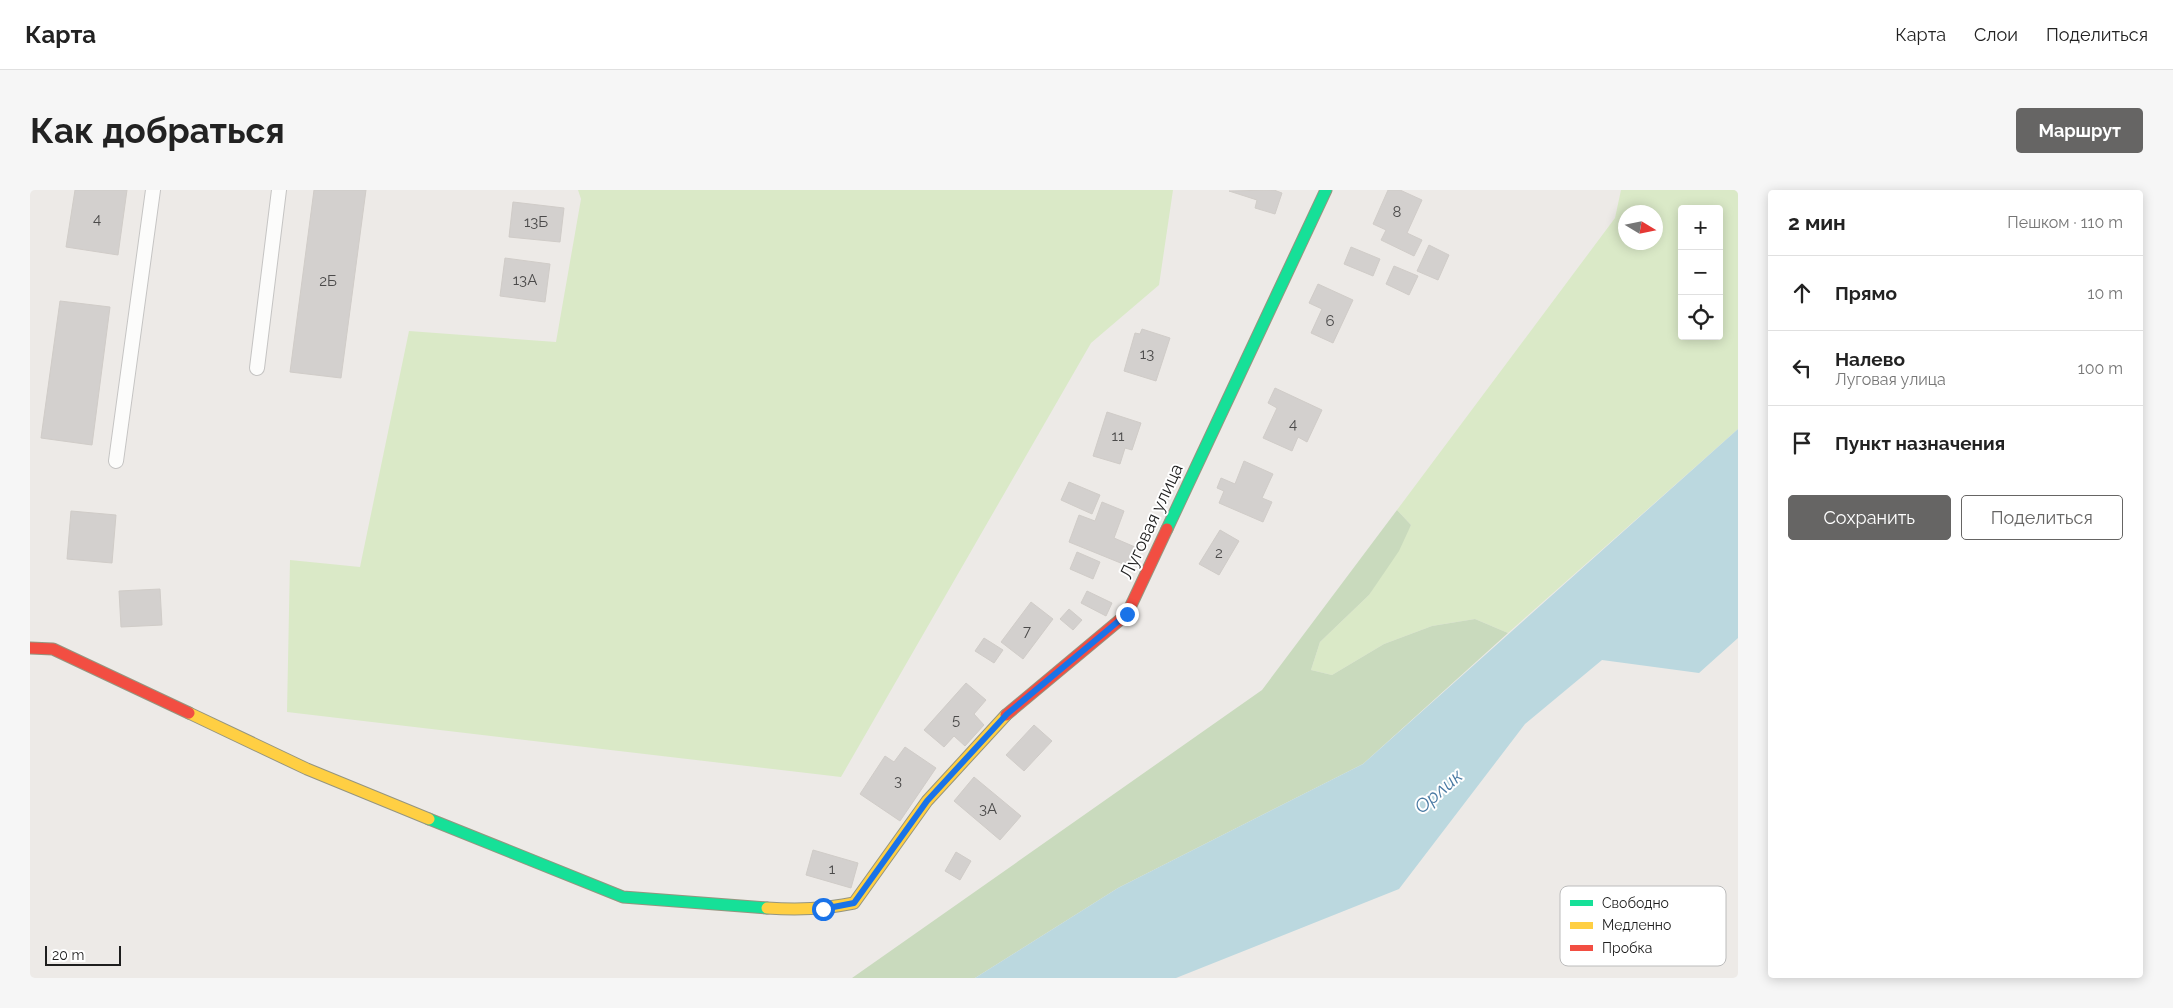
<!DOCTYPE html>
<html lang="ru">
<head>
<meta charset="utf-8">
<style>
	:root { --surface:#fff; --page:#f6f6f6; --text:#222; --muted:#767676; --line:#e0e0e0; --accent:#666564 }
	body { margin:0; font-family:Raleway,sans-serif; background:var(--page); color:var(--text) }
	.controls { position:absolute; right:15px; top:15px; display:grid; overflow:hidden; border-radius:5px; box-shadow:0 2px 12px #0003 }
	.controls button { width:45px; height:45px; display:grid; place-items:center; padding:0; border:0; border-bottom:1px solid var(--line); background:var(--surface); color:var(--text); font:25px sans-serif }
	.compass { position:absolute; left:1588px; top:15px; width:45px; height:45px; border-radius:50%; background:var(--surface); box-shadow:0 2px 12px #0003; rotate:100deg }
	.scale { position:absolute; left:15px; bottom:12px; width:76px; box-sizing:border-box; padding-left:5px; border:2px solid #1e1e1e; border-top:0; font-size:14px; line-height:18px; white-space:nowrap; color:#1e1e1e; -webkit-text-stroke:4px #fff; paint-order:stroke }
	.stop { position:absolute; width:15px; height:15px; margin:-11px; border:4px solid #1a73e8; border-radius:50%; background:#fff }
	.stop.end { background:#1a73e8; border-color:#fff; box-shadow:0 1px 5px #0008 }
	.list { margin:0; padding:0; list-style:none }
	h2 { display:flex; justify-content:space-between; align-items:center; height:65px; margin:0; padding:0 20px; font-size:21px }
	h2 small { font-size:16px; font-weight:400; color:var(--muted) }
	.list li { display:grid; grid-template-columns:32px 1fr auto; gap:15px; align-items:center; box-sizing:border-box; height:75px; padding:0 20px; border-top:1px solid var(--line) }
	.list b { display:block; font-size:19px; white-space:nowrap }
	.list p { margin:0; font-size:16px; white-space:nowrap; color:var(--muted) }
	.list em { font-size:16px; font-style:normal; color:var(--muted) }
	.actions { display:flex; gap:10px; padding:15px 20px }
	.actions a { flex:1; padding:11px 0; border:1px solid var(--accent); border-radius:5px; text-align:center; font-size:18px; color:var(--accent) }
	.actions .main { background:var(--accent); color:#fff }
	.icon { flex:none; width:28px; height:28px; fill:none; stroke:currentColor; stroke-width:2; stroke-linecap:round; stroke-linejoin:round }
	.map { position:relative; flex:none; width:1708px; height:788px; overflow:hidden; border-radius:5px }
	header { display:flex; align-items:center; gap:30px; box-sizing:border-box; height:70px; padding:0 25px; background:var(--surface); border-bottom:1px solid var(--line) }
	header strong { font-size:24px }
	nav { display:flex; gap:28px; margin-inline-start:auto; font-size:18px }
	.intro { display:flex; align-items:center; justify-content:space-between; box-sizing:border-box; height:120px; padding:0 30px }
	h1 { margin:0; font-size:35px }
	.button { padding:12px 22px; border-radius:5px; background:var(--accent); color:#fff; font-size:18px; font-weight:700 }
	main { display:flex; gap:30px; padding:0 30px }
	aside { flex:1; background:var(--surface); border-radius:5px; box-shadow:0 2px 12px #0003 }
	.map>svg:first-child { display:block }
</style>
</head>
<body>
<header>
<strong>Карта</strong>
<nav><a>Карта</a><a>Слои</a><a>Поделиться</a></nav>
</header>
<div class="intro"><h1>Как добраться</h1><a class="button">Маршрут</a></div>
<main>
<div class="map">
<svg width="1708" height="788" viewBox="0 0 1708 788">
	<rect width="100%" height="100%" fill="#edeae7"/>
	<g fill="#dae9c7" fill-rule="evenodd">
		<path d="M548 0H1143L1129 95 1061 153 811 587 257 522 260 370 330 377 379 141 526 152 551 9Z"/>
		<path d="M1591 0H1708V239L1478 443 1445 429 1402 436 1354 454 1302 485 1281 480 1290 452 1339 405 1381 335 1367 320 1585 28ZM1652 19H1689V146H1652ZM1596 22H1626V52H1596Z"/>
	</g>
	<path fill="#c9dabd" d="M1367 320 1381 335 1369 361 1339 405 1290 452 1281 480 1302 485 1354 454 1402 436 1445 429 1478 443 1333 574 1088 698 945 788H822L1232 500Z"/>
	<path fill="#bbd8df" d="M1708 239V448L1669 483 1572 470 1495 534 1369 699 1146 788H945L1088 698 1333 574Z"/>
	<g fill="#d3d0ce" stroke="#d0ccc8">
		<path d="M45 0H97L88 65 36 57Z"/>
		<path d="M284 0H336L311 188 260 182Z"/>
		<path d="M1244 0 1252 3 1245 24 1225 18 1227 10 1199 1Z"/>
		<path d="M1358 0H1370L1392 10 1377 43 1392 50 1384 66 1351 50 1356 40 1343 34Z"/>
		<path d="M483 12 534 18 530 52 479 47Z"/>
		<path d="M1399 55 1419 65 1408 90 1387 81Z"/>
		<path d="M1321 57 1350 69 1343 86 1314 74Z"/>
		<path d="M475 68 520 74 515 112 470 106Z"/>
		<path d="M1364 76 1388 86 1379 105 1356 94Z"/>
		<path d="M1288 94 1323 110 1303 153 1281 143 1292 119 1279 113Z"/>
		<path d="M30 111 80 117 62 255 11 248Z"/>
		<path d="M1112 139 1140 148 1126 191 1094 181 1105 143 1110 144Z"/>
		<path d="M1245 198 1292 220 1277 252 1268 247 1262 261 1233 248 1247 218 1238 213Z"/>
		<path d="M1077 222 1111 233 1102 260 1095 258 1090 274 1063 266Z"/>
		<path d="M1214 271 1243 284 1232 308 1242 312 1233 332 1189 313 1194 301 1187 298 1191 288 1205 294Z"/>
		<path d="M1039 292 1070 305 1062 324 1031 310Z"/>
		<path d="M1072 312 1094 321 1084 348 1105 357 1098 376 1039 352 1049 325 1065 331Z"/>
		<path d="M41 321 86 325 82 373 37 369Z"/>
		<path d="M1190 340 1209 351 1189 385 1169 374Z"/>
		<path d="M1047 362 1070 372 1063 389 1040 379Z"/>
		<path d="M130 399 132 435 91 437 89 401Z"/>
		<path d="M1057 401 1082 413 1076 426 1051 413Z"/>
		<path d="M1001 412 1023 429 993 469 971 452Z"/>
		<path d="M1039 419 1052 430 1043 440 1030 429Z"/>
		<path d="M954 448 973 460 964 473 945 461Z"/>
		<path d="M936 493 956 510 944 524 954 535 935 556 924 546 914 557 894 540Z"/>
		<path d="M1004 535 1022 551 994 581 976 565Z"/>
		<path d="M875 557 906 578 870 631 830 604 855 566 864 572Z"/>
		<path d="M944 587 991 626 970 650 924 611Z"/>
		<path d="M783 660 828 673 821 698 776 685Z"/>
		<path d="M926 662 941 671 930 690 915 681Z"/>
	</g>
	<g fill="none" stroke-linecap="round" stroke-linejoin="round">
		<g stroke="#c5c4c3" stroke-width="16">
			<g id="lane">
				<path d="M227 178 249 0"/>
				<path d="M86 271 123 0"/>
			</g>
		</g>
		<g stroke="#95957f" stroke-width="13">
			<g id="fast">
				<path d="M1137 339 1296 0"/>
				<path d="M399 629 593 707 737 718"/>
			</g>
		</g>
		<g stroke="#95957f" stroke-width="13">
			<g id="slow">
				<path d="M159 523 277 579 399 629"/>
				<path d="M737 718C769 720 793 719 824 713L897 611 976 525"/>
			</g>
		</g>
		<g stroke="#95957f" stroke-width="13">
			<g id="jam">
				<path d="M0 458 23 459 159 523"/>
				<path d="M976 525 1097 424 1137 339"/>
			</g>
		</g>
		<use href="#lane" stroke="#fcfcfb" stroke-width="14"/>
		<use href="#fast" stroke="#16e098" stroke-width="11"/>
		<use href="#slow" stroke="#ffcf43" stroke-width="11"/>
		<use href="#jam" stroke="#f24e42" stroke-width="11"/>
	</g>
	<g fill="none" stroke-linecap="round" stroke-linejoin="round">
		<path stroke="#1a73e8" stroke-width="6" d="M793 719 824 713 897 611 977 524 1097 424"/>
	</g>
	<g text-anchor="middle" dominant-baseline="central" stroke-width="4" stroke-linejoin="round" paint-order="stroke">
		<g font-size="15" fill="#4b4a4a">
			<text x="1367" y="22">8</text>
			<text x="67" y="29">4</text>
			<text x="506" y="32">13Б</text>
			<text x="495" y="90">13А</text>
			<text x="298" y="91">2Б</text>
			<text x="1300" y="131">6</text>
			<text x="1117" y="164">13</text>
			<text x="1263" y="234">4</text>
			<text x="1088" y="246">11</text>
			<text x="1189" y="363">2</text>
			<text x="997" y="441">7</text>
			<text x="926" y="530">5</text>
			<text x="868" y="591">3</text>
			<text x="958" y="619">3А</text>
			<text x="802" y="679">1</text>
		</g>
		<g font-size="18" fill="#1e1e1e" stroke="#fff">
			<text transform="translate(1121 331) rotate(-65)">Луговая улица</text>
		</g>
		<g font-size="19" font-style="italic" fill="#4a7aa3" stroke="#fff">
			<text transform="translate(1408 601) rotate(-41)">Орлик</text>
		</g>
	</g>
	<rect x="1530" y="696" width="166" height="80" rx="8" fill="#fff" stroke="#bcbcbc" stroke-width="1"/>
	<rect x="1540" y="710" width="23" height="6" fill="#16e098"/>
	<rect x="1540" y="732" width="23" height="7" fill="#ffcf43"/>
	<rect x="1540" y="755" width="23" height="6" fill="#f24e42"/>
	<g font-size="14" fill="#1e1e1e">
		<text x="1572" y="718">Свободно</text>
		<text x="1572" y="740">Медленно</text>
		<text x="1572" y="763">Пробка</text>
	</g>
</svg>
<div class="controls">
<button>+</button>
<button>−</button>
<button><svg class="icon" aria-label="locate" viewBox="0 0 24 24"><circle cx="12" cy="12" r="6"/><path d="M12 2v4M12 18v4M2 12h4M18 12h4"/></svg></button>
</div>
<svg class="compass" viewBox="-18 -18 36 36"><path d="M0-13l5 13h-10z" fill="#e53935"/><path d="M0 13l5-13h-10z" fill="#767676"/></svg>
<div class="scale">20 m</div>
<div class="stop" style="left:793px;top:719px"></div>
<div class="stop end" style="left:1097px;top:424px"></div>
</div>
<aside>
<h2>2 мин<small>Пешком · 110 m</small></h2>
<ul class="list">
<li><svg class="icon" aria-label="ahead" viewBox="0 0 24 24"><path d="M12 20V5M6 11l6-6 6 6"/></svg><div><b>Прямо</b></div><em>10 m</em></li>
<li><svg class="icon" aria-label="left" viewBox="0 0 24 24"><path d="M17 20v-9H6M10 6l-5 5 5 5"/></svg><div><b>Налево</b><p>Луговая улица</p></div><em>100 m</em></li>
<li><svg class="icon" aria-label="arrive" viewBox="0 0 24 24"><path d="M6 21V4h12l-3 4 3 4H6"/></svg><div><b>Пункт назначения</b></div></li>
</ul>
<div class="actions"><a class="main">Сохранить</a><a>Поделиться</a></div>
</aside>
</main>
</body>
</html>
